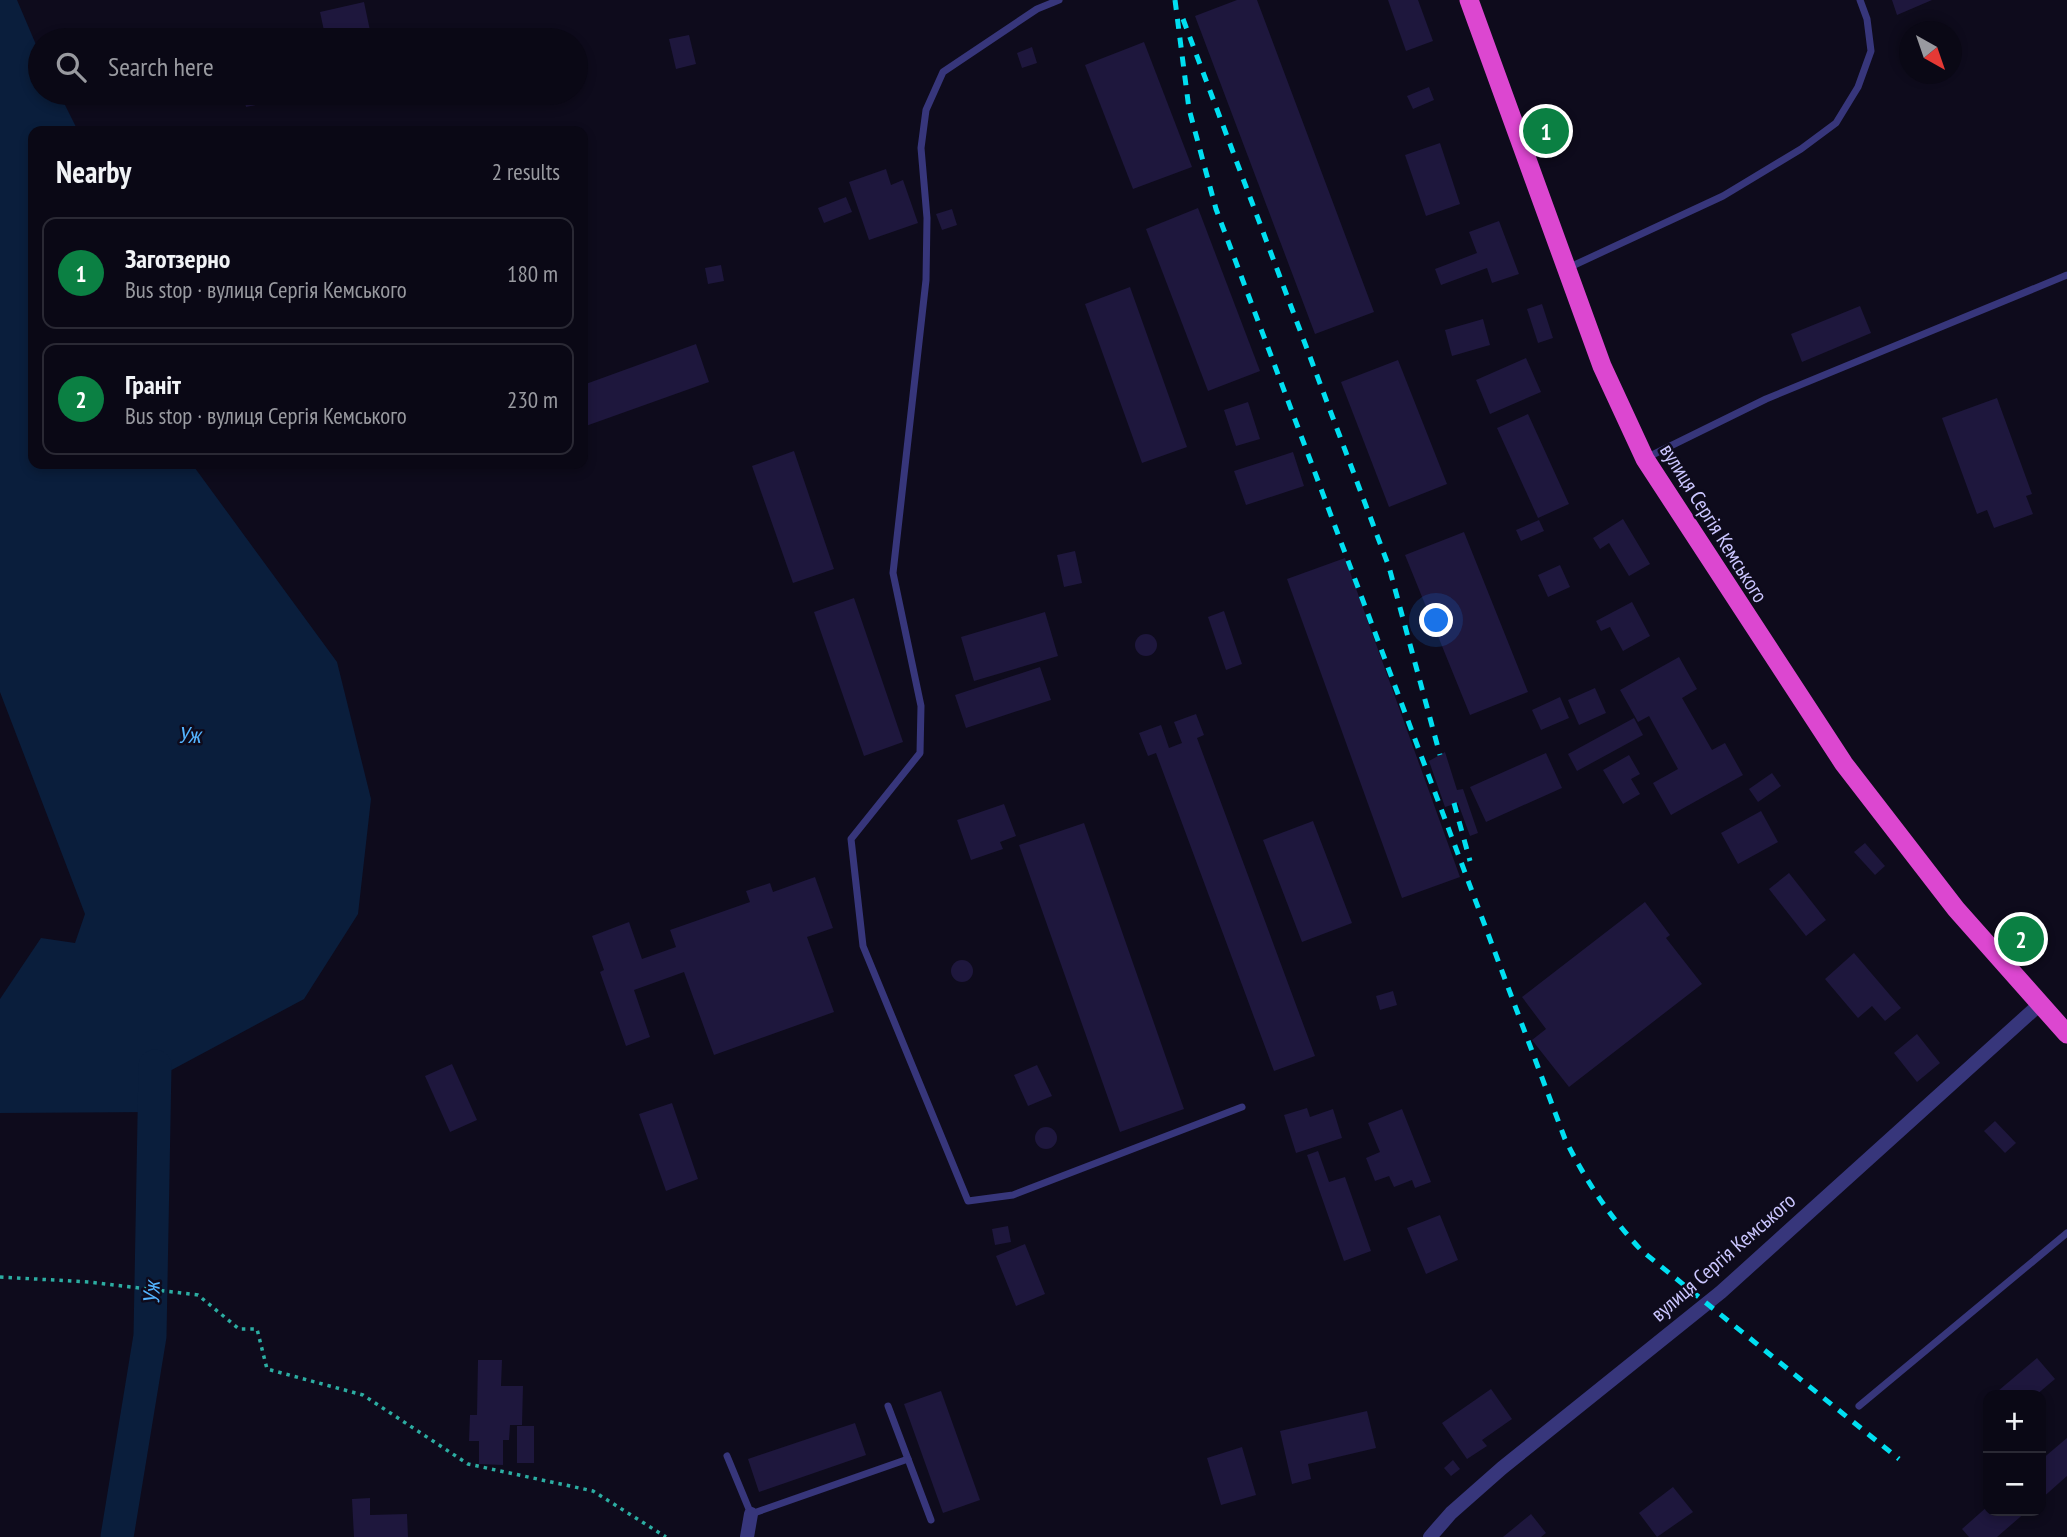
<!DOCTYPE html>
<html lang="en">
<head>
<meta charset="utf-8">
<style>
	:root { --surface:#0a0815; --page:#13111e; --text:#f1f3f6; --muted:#999aa0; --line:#2a2934; --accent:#0b8043 }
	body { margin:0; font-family:"PT Sans Narrow",sans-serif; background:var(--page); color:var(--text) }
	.controls { position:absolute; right:21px; bottom:21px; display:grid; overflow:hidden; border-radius:14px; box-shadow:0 4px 10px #0003 }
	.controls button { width:63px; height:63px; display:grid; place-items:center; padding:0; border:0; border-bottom:2px solid var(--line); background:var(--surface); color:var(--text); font:35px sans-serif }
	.compass { position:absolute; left:1899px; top:21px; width:63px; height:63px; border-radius:50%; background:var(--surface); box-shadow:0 4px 10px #0003; rotate:140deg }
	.you { position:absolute; left:1437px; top:621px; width:24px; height:24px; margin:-18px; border:5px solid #fff; border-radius:50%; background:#1a73e8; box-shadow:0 0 0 10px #1a73e833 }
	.badge { display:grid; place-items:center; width:46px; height:46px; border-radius:50%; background:var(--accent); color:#fff; font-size:23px; font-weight:700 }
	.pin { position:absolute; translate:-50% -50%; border:4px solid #fff; box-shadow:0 2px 7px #0006 }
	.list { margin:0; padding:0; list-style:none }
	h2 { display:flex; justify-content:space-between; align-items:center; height:91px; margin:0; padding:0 28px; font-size:30px }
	h2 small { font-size:23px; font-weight:400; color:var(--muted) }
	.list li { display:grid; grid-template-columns:46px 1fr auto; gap:21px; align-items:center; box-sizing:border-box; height:112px; margin:0 14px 14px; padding:0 14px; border:2px solid var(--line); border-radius:14px }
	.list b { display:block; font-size:26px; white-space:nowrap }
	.list p { margin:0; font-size:23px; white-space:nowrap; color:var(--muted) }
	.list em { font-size:23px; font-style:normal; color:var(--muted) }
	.icon { flex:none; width:38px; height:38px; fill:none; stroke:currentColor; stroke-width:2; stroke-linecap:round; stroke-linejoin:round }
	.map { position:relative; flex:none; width:2067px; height:1537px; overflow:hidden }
	.search { position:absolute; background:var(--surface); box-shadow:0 4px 10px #0003; left:28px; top:28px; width:560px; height:77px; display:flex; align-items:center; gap:18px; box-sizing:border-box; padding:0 24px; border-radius:38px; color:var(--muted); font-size:26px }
	.panel { position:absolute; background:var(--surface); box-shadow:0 4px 10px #0003; left:28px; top:126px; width:560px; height:343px; border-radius:14px }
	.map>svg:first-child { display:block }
</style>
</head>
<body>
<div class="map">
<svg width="2067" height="1537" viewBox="0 0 2067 1537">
	<rect width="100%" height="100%" fill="#0e0b1c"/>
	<path fill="#0a1e3c" d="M0 0H17L40 54V93H59L78 131H33V464H192L337 662 371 799 358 914 304 999 166 1073V1110L154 1112 0 1113V999L41 938 75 943 85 914 0 692Z"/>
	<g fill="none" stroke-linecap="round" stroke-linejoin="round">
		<path stroke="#0a1e3c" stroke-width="33" d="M117 1537 150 1336 155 1066"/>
	</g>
	<g fill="#1e173d">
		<path d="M1237 0H1257L1374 312 1315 334 1195 16Z"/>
		<path d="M1388 0H1418L1433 41 1406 51Z"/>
		<path d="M1892 0H1932L1897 15Z"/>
		<path d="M364 2 372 40H326L320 12Z"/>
		<path d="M689 35 696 64 676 69 669 39Z"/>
		<path d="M1144 42 1192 167 1133 189 1085 65Z"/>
		<path d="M1032 47 1037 63 1022 68 1017 53Z"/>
		<path d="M1429 87 1434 100 1413 109 1407 96Z"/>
		<path d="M243 93H309V94L246 107Z"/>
		<path d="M1440 143 1460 204 1426 216 1405 155Z"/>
		<path d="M886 169 891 185 903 180 918 223 869 240 849 182Z"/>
		<path d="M846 197 852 212 824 223 818 208Z"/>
		<path d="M1198 208 1260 371 1208 391 1146 229Z"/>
		<path d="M952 209 957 225 942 230 936 214Z"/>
		<path d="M1499 221 1519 274 1492 283 1487 268 1441 285 1435 269 1477 253 1469 232Z"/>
		<path d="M721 265 724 281 708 284 705 268Z"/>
		<path d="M1130 287 1187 447 1142 463 1085 304Z"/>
		<path d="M1542 304 1553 338 1538 343 1527 309Z"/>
		<path d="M1860 306 1871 333 1802 362 1791 334Z"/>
		<path d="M1483 319 1490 345 1452 356 1445 330Z"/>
		<path d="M696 344 709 382 583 427V385Z"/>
		<path d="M1526 358 1541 392 1490 414 1476 380Z"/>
		<path d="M1398 360 1447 484 1389 507 1341 382Z"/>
		<path d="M1997 398 2032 494 2026 496 2033 514 1994 528 1987 510 1977 514 1942 418Z"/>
		<path d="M1248 402 1260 439 1236 446 1224 410Z"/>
		<path d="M1528 414 1569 504 1538 518 1497 428Z"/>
		<path d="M794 451 834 569 793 583 752 466Z"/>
		<path d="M1293 452 1304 486 1246 505 1234 471Z"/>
		<path d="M1623 519 1650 564 1629 576 1609 543 1600 549 1593 538Z"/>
		<path d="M1539 520 1544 531 1521 541 1516 530Z"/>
		<path d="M1464 532 1528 692 1470 715 1405 555Z"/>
		<path d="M1075 551 1082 583 1064 587 1057 555Z"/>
		<path d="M1345 558 1460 877 1402 898 1287 579Z"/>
		<path d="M1560 565 1570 587 1548 597 1538 575Z"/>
		<path d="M854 598 903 742 864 756 814 612Z"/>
		<path d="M1632 602 1650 636 1623 651 1610 627 1601 631 1596 621Z"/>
		<path d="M1224 611 1242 664 1226 670 1208 617Z"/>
		<path d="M1045 612 1058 656 974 681 961 637Z"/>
		<circle cx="1146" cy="645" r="11"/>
		<path d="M1679 657 1697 689 1682 698 1712 750 1725 743 1743 775 1671 815 1653 783 1678 769 1649 716 1638 722 1620 690Z"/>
		<path d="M1040 667 1051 700 966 728 955 695Z"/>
		<path d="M1595 688 1606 713 1579 725 1568 700Z"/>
		<path d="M1560 697 1569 718 1541 730 1532 710Z"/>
		<path d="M1196 714 1204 735 1197 738 1315 1056 1274 1071 1156 753 1148 756 1139 733 1161 725 1169 748 1182 743 1174 722Z"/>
		<path d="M1634 718 1643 735 1577 771 1568 754Z"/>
		<path d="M1445 752 1457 790 1463 789 1478 833 1470 836 1458 803 1445 807 1429 761Z"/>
		<path d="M1546 753 1562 788 1486 822 1470 787Z"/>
		<path d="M1629 755 1640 774 1631 779 1640 794 1623 804 1603 770Z"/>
		<path d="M1772 773 1781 786 1758 802 1749 789Z"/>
		<path d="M1004 804 1016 836 1000 842 1003 849 971 860 957 820Z"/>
		<path d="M1761 811 1778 842 1738 864 1721 833Z"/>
		<path d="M1313 821 1352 923 1302 942 1263 840Z"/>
		<path d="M1084 823 1184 1109 1120 1132 1019 845Z"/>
		<path d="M1865 843 1885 866 1875 875 1854 852Z"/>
		<path d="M1789 873 1826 920 1806 936 1769 889Z"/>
		<path d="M815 877 833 928 807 937 834 1012 714 1055 684 972 634 990 650 1037 626 1046 600 972 604 970 592 936 629 922 642 959 676 947 670 930 750 902 746 891 770 883 773 892Z"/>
		<path d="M1645 902 1670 935 1666 938 1702 984 1569 1087 1532 1040 1546 1029 1522 997Z"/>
		<path d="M1854 953 1901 1008 1885 1021 1872 1006 1858 1018 1825 979Z"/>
		<circle cx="962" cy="971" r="11"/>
		<path d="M1393 991 1397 1005 1380 1010 1376 996Z"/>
		<path d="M1917 1034 1940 1063 1917 1082 1894 1053Z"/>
		<path d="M452 1064 477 1120 450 1132 425 1076Z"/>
		<path d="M1037 1065 1052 1096 1028 1106 1014 1075Z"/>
		<path d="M672 1103 698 1179 666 1191 639 1114Z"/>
		<path d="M1307 1108 1310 1117 1333 1109 1342 1138 1296 1153 1284 1115Z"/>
		<path d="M1402 1109 1431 1182 1415 1188 1412 1180 1394 1187 1389 1176 1375 1181 1366 1158 1380 1152 1368 1123Z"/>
		<path d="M1995 1121 2016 1143 2005 1153 1984 1131Z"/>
		<circle cx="1046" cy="1138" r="11"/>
		<path d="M1318 1151 1329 1182 1345 1177 1371 1251 1344 1261 1307 1155Z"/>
		<path d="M1440 1215 1458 1260 1426 1274 1407 1228Z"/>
		<path d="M1008 1226 1011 1242 995 1245 992 1229Z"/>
		<path d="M1025 1244 1045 1294 1016 1306 996 1256Z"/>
		<path d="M2037 1358 2055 1379 2036 1395H2002L1998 1391Z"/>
		<path d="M478 1360H502L501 1386H523L522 1425H510L509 1440H503V1465L479 1464V1441H469L470 1415H477Z"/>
		<path d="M1491 1389 1512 1419 1482 1440 1487 1446 1467 1459 1442 1423Z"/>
		<path d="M941 1391 980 1500 943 1513 904 1404Z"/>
		<path d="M1367 1411 1376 1448 1308 1464 1311 1479 1292 1484 1280 1431Z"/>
		<path d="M855 1423 866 1455 759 1492 748 1459Z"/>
		<rect x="517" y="1426" width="17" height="37"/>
		<path d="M2067 1438V1476L2041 1499V1460Z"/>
		<path d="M1242 1447 1256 1495 1221 1505 1207 1458Z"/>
		<path d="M1453 1460 1460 1469 1451 1476 1444 1468Z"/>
		<path d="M1673 1487 1693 1512 1657 1537 1639 1513Z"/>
		<path d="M370 1498V1515L407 1514 408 1537H354L352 1499Z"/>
		<path d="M1988 1506V1511H2027L1997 1537H1969L1962 1529Z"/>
		<path d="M1531 1514 1546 1533 1541 1537H1503Z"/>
	</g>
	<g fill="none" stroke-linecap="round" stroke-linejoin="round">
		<path stroke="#2cada2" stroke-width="3.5" stroke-dasharray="3.5 5" stroke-linecap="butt" d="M0 1277 89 1282 198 1295 239 1329H257L267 1369 363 1395 468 1464 593 1491 666 1537"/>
		<g stroke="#37367b" stroke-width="7">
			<path d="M1059 0 1037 9 943 72 926 110 921 148 927 218 926 280 893 573 921 706 920 753 851 839 863 946 968 1201 1013 1195 1242 1107"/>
			<path d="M1570 267 1723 196 1801 149 1836 123 1858 87 1871 51 1867 19 1860 0"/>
			<path d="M1646 458 1766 399 2067 275"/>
			<path d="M888 1406 931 1520"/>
			<path d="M1859 1406 2067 1233"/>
			<path d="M727 1456 751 1514 908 1459"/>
		</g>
		<g stroke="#37367b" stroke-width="14">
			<path d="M747 1537 751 1514"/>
			<path d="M1430 1537 1451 1513 1502 1468 1721 1292 2040 1004"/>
		</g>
		<path stroke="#dc47d0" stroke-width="19" d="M1469 0 1602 366 1645 459 1844 764 1956 909 2067 1034"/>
		<g stroke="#00dff1" stroke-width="5" stroke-dasharray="10 9" stroke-linecap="butt">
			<path d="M1175 0 1189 109 1216 209 1565 1139C1586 1181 1609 1216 1642 1251L1899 1459"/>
			<path d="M1183 19 1389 567 1440 755"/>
			<path d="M1454 803 1470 861"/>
		</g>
	</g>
	<g text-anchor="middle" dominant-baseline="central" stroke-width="5" stroke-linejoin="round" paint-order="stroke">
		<g font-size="21" fill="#cbc6ff" stroke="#0e0b1c">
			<text transform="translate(1714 523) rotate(58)">вулиця Сергія Кемського</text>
			<text transform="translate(1723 1257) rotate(-41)">вулиця Сергія Кемського</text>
		</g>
		<g font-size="23" font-style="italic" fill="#54b4ff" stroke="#0e0b1c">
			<text x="189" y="734">Уж</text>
			<text transform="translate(151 1293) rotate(-89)">Уж</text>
		</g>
	</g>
</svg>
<div class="controls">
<button>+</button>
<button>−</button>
</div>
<svg class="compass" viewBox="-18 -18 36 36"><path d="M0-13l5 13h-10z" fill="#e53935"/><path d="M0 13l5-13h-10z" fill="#999aa0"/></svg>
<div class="you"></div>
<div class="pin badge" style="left:1546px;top:131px">1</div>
<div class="pin badge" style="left:2021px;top:939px">2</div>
<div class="search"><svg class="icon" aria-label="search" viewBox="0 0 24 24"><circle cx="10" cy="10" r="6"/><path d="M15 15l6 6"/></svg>Search here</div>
<section class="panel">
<h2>Nearby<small>2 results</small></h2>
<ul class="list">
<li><span class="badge">1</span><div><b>Заготзерно</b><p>Bus stop · вулиця Сергія Кемського</p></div><em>180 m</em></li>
<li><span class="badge">2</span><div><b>Граніт</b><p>Bus stop · вулиця Сергія Кемського</p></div><em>230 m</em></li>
</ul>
</section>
</div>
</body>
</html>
